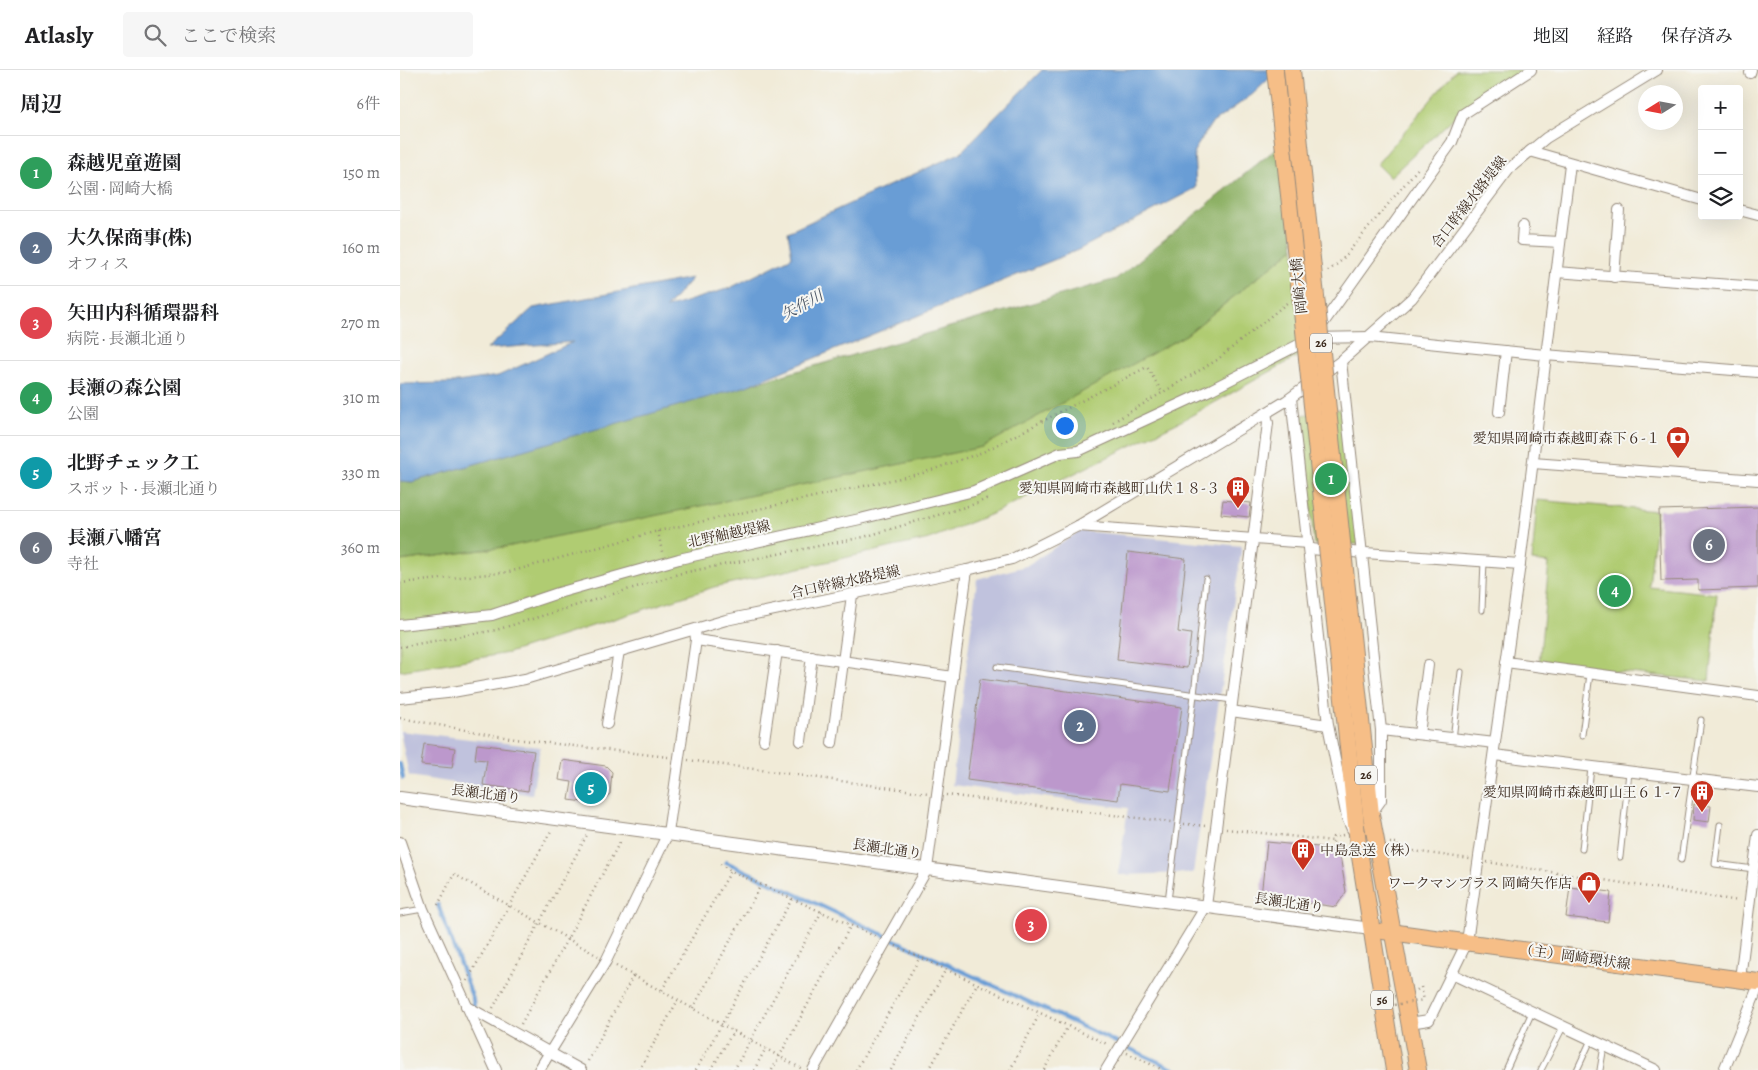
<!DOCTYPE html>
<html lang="ja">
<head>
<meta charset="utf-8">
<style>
	:root { --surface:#fff; --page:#f6f6f6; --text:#202124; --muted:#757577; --line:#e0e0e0; --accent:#0f766e }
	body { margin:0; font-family:Alegreya,"Noto Serif JP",serif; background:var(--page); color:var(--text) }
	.controls { position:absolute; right:15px; top:15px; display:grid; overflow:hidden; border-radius:5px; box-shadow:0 5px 20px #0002 }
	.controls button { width:45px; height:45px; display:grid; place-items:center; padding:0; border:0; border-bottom:1px solid var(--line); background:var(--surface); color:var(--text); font:25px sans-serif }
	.compass { position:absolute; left:1238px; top:15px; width:45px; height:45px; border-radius:50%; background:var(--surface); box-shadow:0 5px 20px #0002; rotate:259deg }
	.you { position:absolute; left:664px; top:355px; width:18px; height:18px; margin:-12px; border:4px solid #fff; border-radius:50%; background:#1a73e8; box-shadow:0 0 0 8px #1a73e833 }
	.badge { display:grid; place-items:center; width:32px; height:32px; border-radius:50%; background:var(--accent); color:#fff; font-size:16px; font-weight:700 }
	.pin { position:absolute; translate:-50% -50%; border:2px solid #fff; box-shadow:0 1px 5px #0006 }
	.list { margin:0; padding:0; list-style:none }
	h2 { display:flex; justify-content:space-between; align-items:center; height:65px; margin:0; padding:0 20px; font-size:21px }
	h2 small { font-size:16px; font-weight:400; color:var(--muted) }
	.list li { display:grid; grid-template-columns:32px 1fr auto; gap:15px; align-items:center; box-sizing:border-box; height:75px; padding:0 20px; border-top:1px solid var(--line) }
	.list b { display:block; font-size:19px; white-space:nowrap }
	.list p { margin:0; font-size:16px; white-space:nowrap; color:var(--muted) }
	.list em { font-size:16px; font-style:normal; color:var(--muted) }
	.icon { flex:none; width:28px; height:28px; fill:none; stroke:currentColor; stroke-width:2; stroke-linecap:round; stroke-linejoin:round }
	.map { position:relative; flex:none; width:1358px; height:1000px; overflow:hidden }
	header { display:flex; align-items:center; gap:30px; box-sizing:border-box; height:70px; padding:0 25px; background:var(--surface); border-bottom:1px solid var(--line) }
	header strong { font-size:24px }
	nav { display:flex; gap:28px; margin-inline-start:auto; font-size:18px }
	.search { width:350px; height:45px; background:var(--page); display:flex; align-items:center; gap:12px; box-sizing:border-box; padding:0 18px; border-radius:5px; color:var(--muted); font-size:19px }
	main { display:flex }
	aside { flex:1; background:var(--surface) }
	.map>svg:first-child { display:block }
</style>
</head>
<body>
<header>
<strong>Atlasly</strong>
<div class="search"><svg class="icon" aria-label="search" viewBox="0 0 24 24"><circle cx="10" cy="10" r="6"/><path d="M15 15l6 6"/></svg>ここで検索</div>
<nav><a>地図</a><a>経路</a><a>保存済み</a></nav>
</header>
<main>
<aside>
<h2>周辺<small>6件</small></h2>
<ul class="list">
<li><span class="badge" style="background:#2e9e5b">1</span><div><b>森越児童遊園</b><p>公園 · 岡崎大橋</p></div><em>150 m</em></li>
<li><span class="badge" style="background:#5c6f8a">2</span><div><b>大久保商事(株)</b><p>オフィス</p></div><em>160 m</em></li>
<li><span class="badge" style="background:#e0444e">3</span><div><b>矢田内科循環器科</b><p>病院 · 長瀬北通り</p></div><em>270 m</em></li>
<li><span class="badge" style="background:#2e9e5b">4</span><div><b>長瀬の森公園</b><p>公園</p></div><em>310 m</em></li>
<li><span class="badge" style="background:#0f9aa8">5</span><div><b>北野チェック工</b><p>スポット · 長瀬北通り</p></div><em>330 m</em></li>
<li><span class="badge" style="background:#6b7280">6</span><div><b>長瀬八幡宮</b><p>寺社</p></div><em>360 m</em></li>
</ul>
</aside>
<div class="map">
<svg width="1358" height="1000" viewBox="0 0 1358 1000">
	<rect width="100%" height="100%" fill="#f6f6f2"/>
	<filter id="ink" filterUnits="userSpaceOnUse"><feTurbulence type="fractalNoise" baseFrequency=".02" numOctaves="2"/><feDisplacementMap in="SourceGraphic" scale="10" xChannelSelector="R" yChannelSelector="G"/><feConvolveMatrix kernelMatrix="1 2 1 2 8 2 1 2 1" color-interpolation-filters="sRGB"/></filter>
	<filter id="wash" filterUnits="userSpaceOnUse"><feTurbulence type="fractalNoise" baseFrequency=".0096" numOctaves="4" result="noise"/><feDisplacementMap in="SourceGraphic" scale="20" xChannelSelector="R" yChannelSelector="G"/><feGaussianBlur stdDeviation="1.12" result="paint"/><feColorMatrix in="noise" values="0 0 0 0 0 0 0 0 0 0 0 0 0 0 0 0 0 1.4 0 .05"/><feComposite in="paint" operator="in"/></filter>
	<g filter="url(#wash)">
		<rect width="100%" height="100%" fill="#f1ebd8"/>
		<g fill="#c0c2dd">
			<path d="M680 461 842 476 793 803 718 805 728 738 552 715 577 509 626 496Z"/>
			<path d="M0 661 140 677 132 725 9 706Z"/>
		</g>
		<g fill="#b0cc72" stroke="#767b48">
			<path d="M1056 0H1125L1061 41 990 107 977 94Z"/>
			<path d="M894 178 909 280 785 349 594 443 529 469 314 517 108 583 0 601V491L111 476 786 265Z"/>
			<path d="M947 338 960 474H914L902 345Z"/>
			<path d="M1137 430 1257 441 1249 517 1317 524 1309 611 1139 594 1149 493 1132 491Z"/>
		</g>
		<path fill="#8cb064" stroke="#646d41" d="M883 73 894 178 786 265 582 377 111 476 0 491V411L12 412 716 209Z"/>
		<path fill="#699dd5" stroke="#52647a" d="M642 0H878L853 24 811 54 794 81 796 118 678 180 344 317 12 412 0 411V314L50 313 98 306 173 272 87 279 133 238 292 208 266 238 330 218 392 187 388 162 560 83Z"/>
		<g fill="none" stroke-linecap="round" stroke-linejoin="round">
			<g stroke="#699dd5" stroke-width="4">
				<path d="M0 694 3 708"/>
				<path d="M326 792 776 1000"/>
				<path d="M38 835 73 929 74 939"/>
			</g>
		</g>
		<g id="blocks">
			<g fill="#bc98cc">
				<path d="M823 430 851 433 849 447 821 444Z"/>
				<path d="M1358 437V518L1298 520V510L1261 511 1259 440Z"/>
				<path d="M728 482 786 489 778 562 791 564 787 598 717 590Z"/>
				<path d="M580 609 782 637 770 721 720 714 718 730 567 710Z"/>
				<path d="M24 674 55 678 52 698 21 695Z"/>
				<path d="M77 674 134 681 128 721 83 715 87 690 75 689Z"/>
				<path d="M162 690 206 696 212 702 210 724 198 734 169 730 172 712 159 710Z"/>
				<path d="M1294 734 1311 736 1309 752 1293 750Z"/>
				<path d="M867 772 939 779 946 822 936 837 861 826Z"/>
				<path d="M1170 817 1211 822 1208 852 1166 847Z"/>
			</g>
		</g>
	</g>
	<g filter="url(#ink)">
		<use href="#blocks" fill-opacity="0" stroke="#968a7b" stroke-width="1"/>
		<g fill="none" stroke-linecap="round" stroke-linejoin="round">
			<g stroke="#968a7b" stroke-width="7">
				<g id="service">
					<path d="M1082 540 1084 491"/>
					<path d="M597 597 832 630"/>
					<path d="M1182 665 1190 604"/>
					<path d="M1053 669 1061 602"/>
					<path d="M1320 755 1315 794 1354 799"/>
					<path d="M1182 779 1191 698"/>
					<path d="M1220 787 1229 702"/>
					<path d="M1281 790 1301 650"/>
					<path d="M768 831 794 625 806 509"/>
					<path d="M0 843 23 839"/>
					<path d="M1106 1000 1132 942"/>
					<path d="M1141 1000 1163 957"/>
					<path d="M1177 1000 1191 970"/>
					<path d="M1200 1000 1204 976"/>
				</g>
			</g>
			<g stroke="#968a7b" stroke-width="12">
				<g id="minor">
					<path d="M1350 3 1351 0"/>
					<path d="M1130 81 1302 130"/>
					<path d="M1339 140 1358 145"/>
					<path d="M1123 156 1122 170 1160 172"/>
					<path d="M1156 202 1358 217"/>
					<path d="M1214 207 1219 140"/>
					<path d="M919 259 1052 72 1063 44 1131 0"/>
					<path d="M941 291 981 660V730L971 744"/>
					<path d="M891 328 928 655 947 748 952 759"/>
					<path d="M1099 342 1106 281"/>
					<path d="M1133 393 1358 410"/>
					<path d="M678 456 908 473"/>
					<path d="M909 479 1120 494"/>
					<path d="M0 555 92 545 158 523 279 489 460 449 574 421 660 383 678 381 812 319 912 268 970 267 1145 285 1358 302"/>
					<path d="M296 570 553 607"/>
					<path d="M1106 592 1358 626"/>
					<path d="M0 628 47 623 125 609 326 550 567 500 612 489 678 456 886 331 941 291 1012 228 1110 98 1146 68 1257 0"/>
					<path d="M831 641 928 655"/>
					<path d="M207 654 219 581"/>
					<path d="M981 660 1095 673"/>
					<path d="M1019 664 1028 595"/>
					<path d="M364 670 377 581"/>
					<path d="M401 671 412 586"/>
					<path d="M432 673 452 525"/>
					<path d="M1094 685 1358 717"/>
					<path d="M0 772 23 839 96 1000"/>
					<path d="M1052 904 1256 1000"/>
					<path d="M1340 909 1358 765"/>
					<path d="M66 936 181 1000"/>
					<path d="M1009 953 1029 950 1067 872 1120 494 1170 94"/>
					<path d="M139 1000 206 891 268 763 296 570 295 560"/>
					<path d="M413 1000 527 799 567 500"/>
					<path d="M706 1000 806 836 868 353 866 343"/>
					<path d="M1324 1000 1358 917"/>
				</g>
			</g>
			<g stroke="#968a7b" stroke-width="14">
				<path id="tertiary" d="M0 728 971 859"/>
			</g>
			<g stroke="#968a7b" stroke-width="18">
				<g id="primary">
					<path d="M875 0 900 223"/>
					<path d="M950 547 971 744 1018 1000"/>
					<path d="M935 552 958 774 994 1000"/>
					<path d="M983 861 1358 912"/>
				</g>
			</g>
			<g stroke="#968a7b" stroke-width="2.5" stroke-dasharray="1 4" stroke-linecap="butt">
				<path d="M928 201 941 191 1019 97"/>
				<path d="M713 352 817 290 888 232"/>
				<path d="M258 461 262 482"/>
				<path d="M0 513 109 502 258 461 523 403 583 382 747 297 762 322"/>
				<path d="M0 577 96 560 282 503 464 467 578 433 588 428"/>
				<path d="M0 648 115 669 268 687"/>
				<path d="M288 690 528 723"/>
				<path d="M546 725 771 752"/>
				<path d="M784 754 806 756"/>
				<path d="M826 759 933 771"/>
				<path d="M943 765 933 767V775L944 777"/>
				<path d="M990 773H998L1000 784 992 783"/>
				<path d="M999 779 1070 789"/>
				<path d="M1087 792 1339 831"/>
				<path d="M320 794 331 801 477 867"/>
				<path d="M38 835 54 804 198 886"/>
				<path d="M496 876 709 975"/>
				<path d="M216 896 404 1000"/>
				<path d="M67 911 151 761"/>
				<path d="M262 920 331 801"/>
				<path d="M1017 920 1021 917 1024 930"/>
				<path d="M93 938 187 765"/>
				<path d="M293 938 361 815"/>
				<path d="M121 954 221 770"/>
				<path d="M727 983 763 1000"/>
				<path d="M188 991 234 904"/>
				<path d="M239 1000 278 930"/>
				<path d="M296 1000 392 829"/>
				<path d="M311 1000 334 960"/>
				<path d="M334 1000 422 841"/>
				<path d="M354 1000 366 978"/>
				<path d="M372 1000 451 855"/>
				<path d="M456 1000 520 887"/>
				<path d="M491 1000 546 899"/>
				<path d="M529 1000 577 914"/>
				<path d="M610 1000 640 943"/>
				<path d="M644 1000 668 956"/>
			</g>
			<use href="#service" stroke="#fff" stroke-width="5"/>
			<use href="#minor" stroke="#fff" stroke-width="10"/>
			<use href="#tertiary" stroke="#fff" stroke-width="12"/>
			<use href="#primary" stroke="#f6be87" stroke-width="16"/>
			<g stroke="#968a7b" stroke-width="18" stroke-linecap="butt">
				<g id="primary-bridge">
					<path d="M892 0 950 547"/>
					<path d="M900 223 935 552"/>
				</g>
			</g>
			<path stroke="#968a7b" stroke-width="2.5" stroke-dasharray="1 4" stroke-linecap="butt" d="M975 938 1024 930"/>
			<use href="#primary-bridge" stroke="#f6be87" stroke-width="16"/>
		</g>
	</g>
	<defs>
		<g id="bank-pin" transform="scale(1.25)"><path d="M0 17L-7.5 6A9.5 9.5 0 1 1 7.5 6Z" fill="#c8321e" stroke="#f6f6f2"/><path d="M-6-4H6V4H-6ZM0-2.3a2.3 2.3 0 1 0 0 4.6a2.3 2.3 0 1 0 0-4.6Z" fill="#fff"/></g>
		<g id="building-pin" transform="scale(1.25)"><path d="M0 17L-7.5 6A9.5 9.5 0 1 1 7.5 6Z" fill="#c8321e" stroke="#f6f6f2"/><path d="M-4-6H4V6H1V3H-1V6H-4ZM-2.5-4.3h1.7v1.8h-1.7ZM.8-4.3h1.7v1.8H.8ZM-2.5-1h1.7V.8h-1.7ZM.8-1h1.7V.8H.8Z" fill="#fff"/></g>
		<g id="shop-pin" transform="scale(1.25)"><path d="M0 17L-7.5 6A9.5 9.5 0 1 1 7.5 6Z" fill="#c8321e" stroke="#f6f6f2"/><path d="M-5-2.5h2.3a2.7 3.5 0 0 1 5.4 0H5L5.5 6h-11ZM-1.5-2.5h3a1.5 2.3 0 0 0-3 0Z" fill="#fff"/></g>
	</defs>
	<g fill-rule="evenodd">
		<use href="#bank-pin" x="1278" y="368"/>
		<use href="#building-pin" x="838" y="418"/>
		<use href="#building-pin" x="1302" y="722"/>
		<use href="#building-pin" x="903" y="780"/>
		<use href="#shop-pin" x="1189" y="813"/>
	</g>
	<g text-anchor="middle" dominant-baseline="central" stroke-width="4" stroke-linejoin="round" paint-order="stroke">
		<g fill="#f6f6f2" stroke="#73675e" stroke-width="1">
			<rect x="910" y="263.5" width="22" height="19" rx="4"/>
			<rect x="955" y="695.5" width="22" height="19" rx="4"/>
			<rect x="971" y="920.5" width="22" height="19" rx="4"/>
		</g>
		<g font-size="12" font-weight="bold" fill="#3b2a1e">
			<text x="921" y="273">26</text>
			<text x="966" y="705">26</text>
			<text x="982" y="930">56</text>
		</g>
		<g font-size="14" fill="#3b2a1e" stroke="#f6f6f2">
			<text transform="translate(1069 132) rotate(-52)">合口幹線水路堤線</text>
			<text transform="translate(899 216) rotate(-96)">岡崎大橋</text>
			<text transform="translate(329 464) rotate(-12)">北野舳越堤線</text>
			<text transform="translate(445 512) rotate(-12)">合口幹線水路堤線</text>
			<text transform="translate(86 724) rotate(7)">長瀬北通り</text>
			<text transform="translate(487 779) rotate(8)">長瀬北通り</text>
			<text transform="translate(889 833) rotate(8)">長瀬北通り</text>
			<text transform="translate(1175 887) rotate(8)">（主）岡崎環状線</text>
		</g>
		<g font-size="14" fill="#3b2a1e" stroke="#f6f6f2" text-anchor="end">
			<text x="1260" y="368">愛知県岡崎市森越町森下６‐１</text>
			<text x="820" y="418">愛知県岡崎市森越町山伏１８‐３</text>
			<text x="1284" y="722">愛知県岡崎市森越町山王６１‐７</text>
			<text x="920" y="780" text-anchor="start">中島急送（株）</text>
			<text x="1172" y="813">ワークマンプラス 岡崎矢作店</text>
		</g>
		<g font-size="15" font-style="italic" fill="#4d5867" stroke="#f6f6f2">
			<text transform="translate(402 235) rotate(-29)">矢作川</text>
		</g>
	</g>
</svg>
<div class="controls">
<button>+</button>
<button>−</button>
<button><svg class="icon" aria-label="layers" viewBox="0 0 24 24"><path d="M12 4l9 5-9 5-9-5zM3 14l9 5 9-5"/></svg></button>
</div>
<svg class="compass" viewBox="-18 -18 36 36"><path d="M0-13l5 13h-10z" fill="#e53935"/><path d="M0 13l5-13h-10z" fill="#757577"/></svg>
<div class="you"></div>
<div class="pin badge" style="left:931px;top:409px;background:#2e9e5b">1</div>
<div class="pin badge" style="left:680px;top:656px;background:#5c6f8a">2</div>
<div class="pin badge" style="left:631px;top:855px;background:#e0444e">3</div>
<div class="pin badge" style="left:1215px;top:521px;background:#2e9e5b">4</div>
<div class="pin badge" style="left:191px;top:718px;background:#0f9aa8">5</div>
<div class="pin badge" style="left:1309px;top:475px;background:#6b7280">6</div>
</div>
</main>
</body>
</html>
